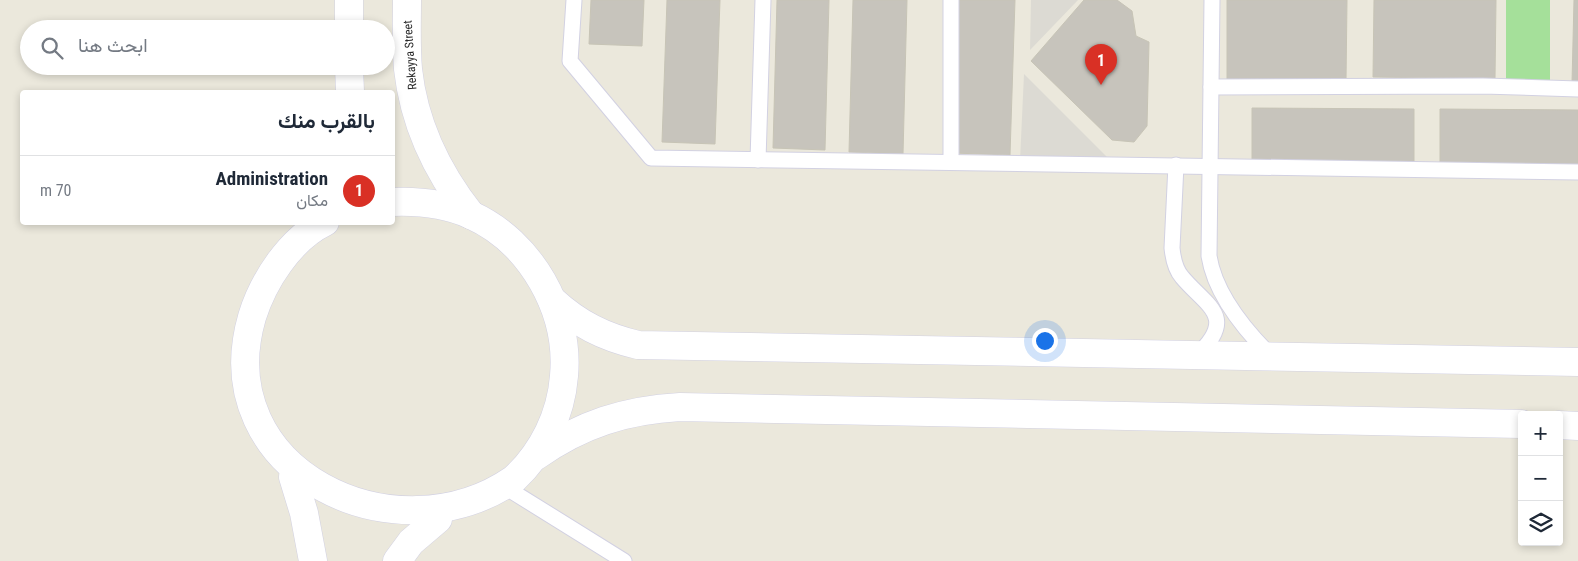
<!DOCTYPE html>
<html lang="ar">
<head>
<meta charset="utf-8">
<style>
	:root { --surface:#fff; --page:#f2f2f3; --text:#1f2937; --muted:#747a83; --line:#e0e1e3; --accent:#d93025 }
	body { margin:0; font-family:"Roboto Condensed",Vazirmatn,sans-serif; background:var(--page); color:var(--text); direction:rtl }
	.controls { position:absolute; right:15px; bottom:15px; display:grid; overflow:hidden; border-radius:5px; box-shadow:0 2px 8px #0003 }
	.controls button { width:45px; height:45px; display:grid; place-items:center; padding:0; border:0; border-bottom:1px solid var(--line); background:var(--surface); color:var(--text); font:25px sans-serif }
	.you { position:absolute; left:1044px; top:340px; width:18px; height:18px; margin:-12px; border:4px solid #fff; border-radius:50%; background:#1a73e8; box-shadow:0 0 0 8px #1a73e833 }
	.badge { display:grid; place-items:center; width:32px; height:32px; border-radius:50%; background:var(--accent); color:#fff; font-size:16px; font-weight:700 }
	.pin { position:absolute; translate:-50% -41px; filter:drop-shadow(0 1px 2px #0008) }
	.pin::after { content:''; position:absolute; top:26px; width:18px; height:15px; background:inherit; clip-path:polygon(0 0,100% 0,50% 100%) }
	.list { margin:0; padding:0; list-style:none }
	h2 { display:flex; justify-content:space-between; align-items:center; height:65px; margin:0; padding:0 20px; font-size:21px }
	h2 small { font-size:16px; font-weight:400; color:var(--muted) }
	.list li { display:grid; grid-template-columns:32px 1fr auto; gap:15px; align-items:center; box-sizing:border-box; height:70px; padding:0 20px; border-top:1px solid var(--line) }
	.list b { display:block; font-size:19px; white-space:nowrap }
	.list p { margin:0; font-size:16px; white-space:nowrap; color:var(--muted) }
	.list em { font-size:16px; font-style:normal; color:var(--muted) }
	.icon { flex:none; width:28px; height:28px; fill:none; stroke:currentColor; stroke-width:2; stroke-linecap:round; stroke-linejoin:round }
	.map { position:relative; flex:none; width:1578px; height:561px; overflow:hidden; direction:ltr }
	.search { position:absolute; background:var(--surface); box-shadow:0 2px 8px #0003; left:20px; top:20px; width:375px; height:55px; display:flex; align-items:center; gap:12px; box-sizing:border-box; padding:0 18px; border-radius:28px; color:var(--muted); font-size:19px }
	.panel { position:absolute; background:var(--surface); box-shadow:0 2px 8px #0003; left:20px; top:90px; width:375px; height:135px; border-radius:5px; direction:rtl }
	.map>svg:first-child { display:block }
</style>
</head>
<body>
<div class="map">
<svg width="1578" height="561" viewBox="0 0 1578 561">
	<rect width="100%" height="100%" fill="#ebe8dc"/>
	<rect fill="#a5e09a" x="1506" y="0" width="44" height="84"/>
	<g fill="#dcdad3">
		<path d="M1031 0H1078L1030 50Z"/>
		<path d="M1024 74 1107 157 1020 161Z"/>
	</g>
	<g fill="#c7c4bc" stroke="#c7c4b6">
		<path d="M591 0H644L642 46 589 44Z"/>
		<path d="M667 0H720L715 144 662 142Z"/>
		<path d="M777 0H829L825 150 773 148Z"/>
		<path d="M853 0H907L903 154 849 152Z"/>
		<path d="M958 0H1015L1010 155 953 153Z"/>
		<path d="M1084 0H1117L1132 11 1136 36 1149 42 1147 126 1134 142 1112 140 1031 61Z"/>
		<path d="M1227 0H1347L1346 81 1227 80Z"/>
		<path d="M1374 0H1496L1495 79 1373 77Z"/>
		<path d="M1574 0H1578V83H1572Z"/>
		<path d="M1252 108 1414 109V162L1252 161Z"/>
		<path d="M1440 109 1578 110V167L1440 166Z"/>
	</g>
	<g fill="none" stroke-linecap="round" stroke-linejoin="round">
		<g stroke="#d2d1e2" stroke-width="17">
			<g id="lane">
				<path d="M574 0 570 61 651 158 1578 172"/>
				<path d="M1212 0 1209 256C1215 294 1244 329 1270 355"/>
				<path d="M1211 87 1483 86 1578 89"/>
				<path d="M758 160 763 0"/>
				<path d="M951 162V0"/>
				<path d="M1176 165 1172 248C1173 258 1175 269 1182 277 1205 305 1238 316 1198 354"/>
				<path d="M505 487 624 561"/>
			</g>
		</g>
		<g stroke="#d2d1e2" stroke-width="29">
			<g id="street">
				<path d="M349 0V29"/>
				<path d="M407 0C407 23 406 46 408 69 414 124 437 172 471 215"/>
				<path d="M349 66 350 92"/>
				<path d="M325 222C290 239 263 281 252 317 207 472 396 561 514 479 543 452 561 415 564 376 570 311 531 242 471 215 447 204 418 201 392 202"/>
				<path d="M552 300C578 324 604 337 638 345L1578 362"/>
				<path d="M1559 425 1578 426"/>
				<path d="M536 456C581 424 626 410 680 407L1522 424"/>
				<path d="M293 477 304 513 313 561"/>
				<path d="M397 561 411 542 438 519"/>
			</g>
		</g>
		<use href="#lane" stroke="#fff" stroke-width="15"/>
		<use href="#street" stroke="#fff" stroke-width="28"/>
	</g>
	<g text-anchor="middle" dominant-baseline="central" stroke-width="4" stroke-linejoin="round" paint-order="stroke">
		<g font-size="12" fill="#2a2a2a" stroke="#fff">
			<text transform="translate(410 55) rotate(-94)">Rekayya Street</text>
		</g>
	</g>
</svg>
<div class="controls">
<button>+</button>
<button>−</button>
<button><svg class="icon" aria-label="layers" viewBox="0 0 24 24"><path d="M12 4l9 5-9 5-9-5zM3 14l9 5 9-5"/></svg></button>
</div>
<div class="you"></div>
<div class="pin badge" style="left:1101px;top:85px">1</div>
<div class="search"><svg class="icon" aria-label="search" viewBox="0 0 24 24"><circle cx="10" cy="10" r="6"/><path d="M15 15l6 6"/></svg>ابحث هنا</div>
<section class="panel">
<h2>بالقرب منك<small></small></h2>
<ul class="list">
<li><span class="badge">1</span><div><b>Administration</b><p>مكان</p></div><em>70 m</em></li>
</ul>
</section>
</div>
</body>
</html>
